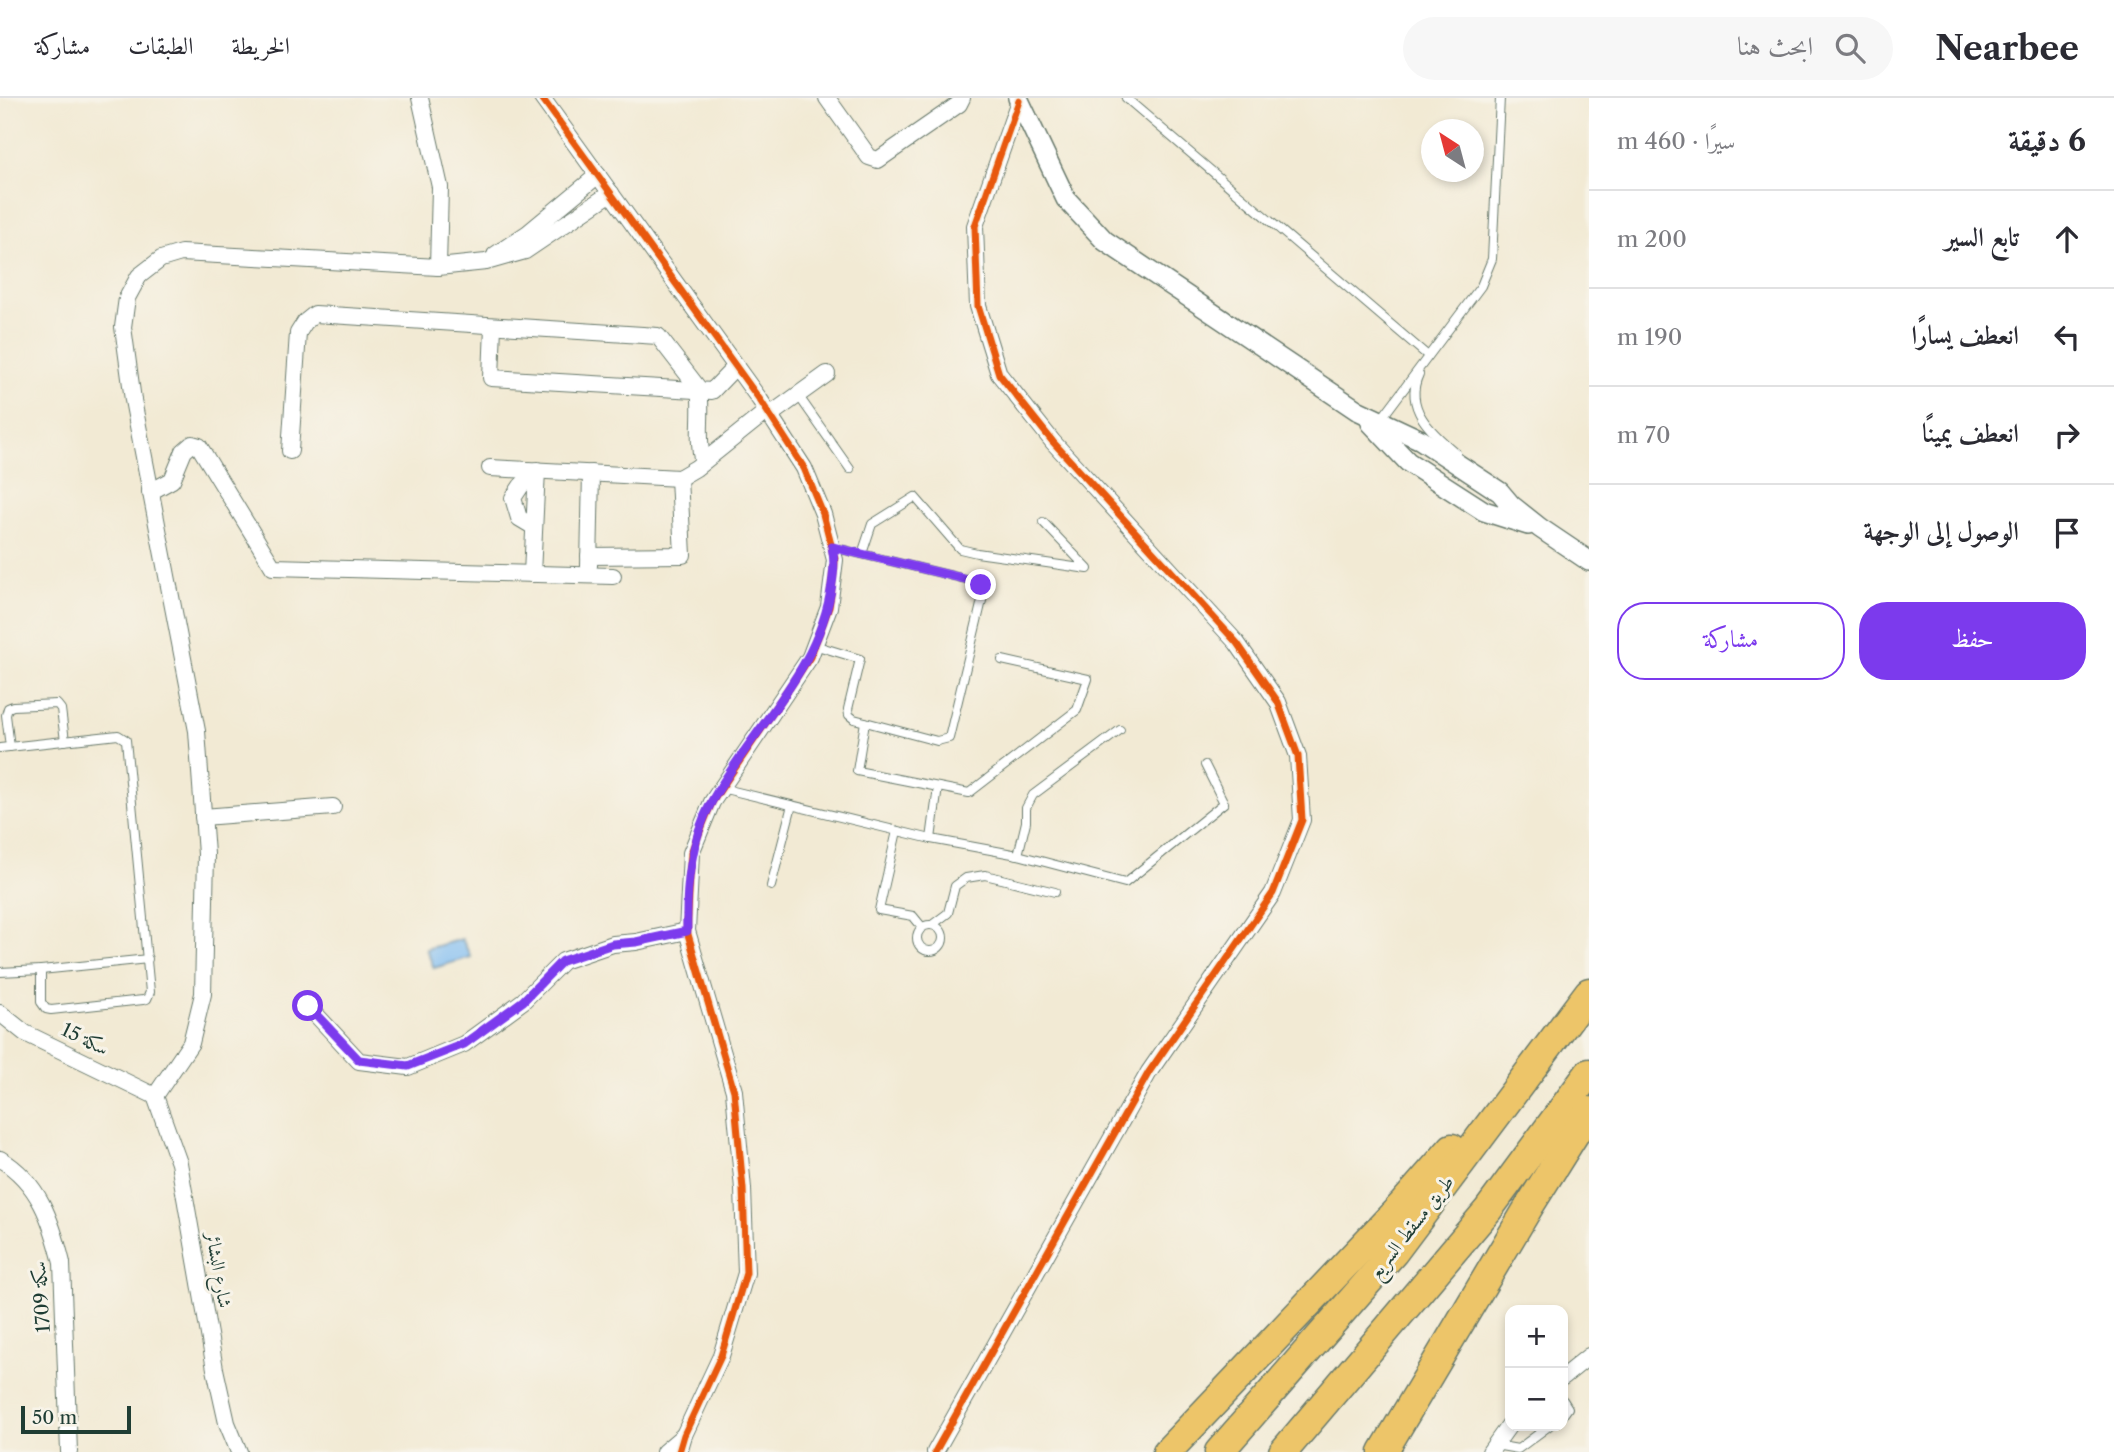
<!DOCTYPE html>
<html lang="ar">
<head>
<meta charset="utf-8">
<style>
	:root { --surface:#fff; --page:#f7f7f7; --text:#2b2b33; --muted:#7c7c81; --line:#e1e1e2; --accent:#7c3aed }
	body { margin:0; font-family:"Libre Caslon Text",Amiri,serif; background:var(--page); color:var(--text); direction:rtl }
	.controls { position:absolute; right:21px; bottom:21px; display:grid; overflow:hidden; border-radius:14px; box-shadow:0 4px 10px #0003 }
	.controls button { width:63px; height:63px; display:grid; place-items:center; padding:0; border:0; border-bottom:2px solid var(--line); background:var(--surface); color:var(--text); font:35px sans-serif }
	.compass { position:absolute; left:1421px; top:21px; width:63px; height:63px; border-radius:50%; background:var(--surface); box-shadow:0 4px 10px #0003; rotate:324deg }
	.scale { position:absolute; left:21px; bottom:18px; width:110px; box-sizing:border-box; padding-left:7px; border:4px solid #1f3d34; border-top:0; font-size:19px; line-height:24px; white-space:nowrap; color:#1f3d34; -webkit-text-stroke:5px #f7f3e8; paint-order:stroke }
	.stop { position:absolute; width:21px; height:21px; margin:-16px; border:5px solid #7c3aed; border-radius:50%; background:#fff }
	.stop.end { background:#7c3aed; border-color:#fff; box-shadow:0 2px 7px #0008 }
	.list { margin:0; padding:0; list-style:none }
	h2 { display:flex; justify-content:space-between; align-items:center; height:91px; margin:0; padding:0 28px; font-size:30px }
	h2 small { font-size:23px; font-weight:400; color:var(--muted) }
	.list li { display:grid; grid-template-columns:46px 1fr auto; gap:21px; align-items:center; box-sizing:border-box; height:98px; padding:0 28px; border-top:2px solid var(--line) }
	.list b { display:block; font-size:26px; white-space:nowrap }
	.list em { font-size:23px; font-style:normal; color:var(--muted) }
	.actions { display:flex; gap:14px; padding:21px 28px }
	.actions a { flex:1; padding:16px 0; border:2px solid var(--accent); border-radius:28px; text-align:center; font-size:24px; color:var(--accent) }
	.actions .main { background:var(--accent); color:#fff }
	.icon { flex:none; width:38px; height:38px; fill:none; stroke:currentColor; stroke-width:2; stroke-linecap:round; stroke-linejoin:round }
	.map { position:relative; flex:none; width:1589px; height:1354px; overflow:hidden; direction:ltr }
	header { display:flex; align-items:center; gap:42px; box-sizing:border-box; height:98px; padding:0 35px; background:var(--surface); border-bottom:2px solid var(--line) }
	header strong { font-size:33px }
	nav { display:flex; gap:38px; margin-inline-start:auto; font-size:24px }
	.search { width:490px; height:63px; background:var(--page); display:flex; align-items:center; gap:18px; box-sizing:border-box; padding:0 24px; border-radius:38px; color:var(--muted); font-size:26px }
	main { display:flex }
	aside { flex:1; background:var(--surface) }
	.map>svg:first-child { display:block }
</style>
</head>
<body>
<header>
<strong>Nearbee</strong>
<div class="search"><svg class="icon" aria-label="search" viewBox="0 0 24 24"><circle cx="10" cy="10" r="6"/><path d="M15 15l6 6"/></svg>ابحث هنا</div>
<nav><a>الخريطة</a><a>الطبقات</a><a>مشاركة</a></nav>
</header>
<main>
<aside>
<h2>6 دقيقة<small>سيرًا · 460 m</small></h2>
<ul class="list">
<li><svg class="icon" aria-label="ahead" viewBox="0 0 24 24"><path d="M12 20V5M6 11l6-6 6 6"/></svg><div><b>تابع السير</b></div><em>200 m</em></li>
<li><svg class="icon" aria-label="left" viewBox="0 0 24 24"><path d="M17 20v-9H6M10 6l-5 5 5 5"/></svg><div><b>انعطف يسارًا</b></div><em>190 m</em></li>
<li><svg class="icon" aria-label="right" viewBox="0 0 24 24"><path d="M7 20v-9h11M14 6l5 5-5 5"/></svg><div><b>انعطف يمينًا</b></div><em>70 m</em></li>
<li><svg class="icon" aria-label="arrive" viewBox="0 0 24 24"><path d="M6 21V4h12l-3 4 3 4H6"/></svg><div><b>الوصول إلى الوجهة</b></div></li>
</ul>
<div class="actions"><a class="main">حفظ</a><a>مشاركة</a></div>
</aside>
<div class="map">
<svg width="1589" height="1354" viewBox="0 0 1589 1354">
	<rect width="100%" height="100%" fill="#f7f3e8"/>
	<filter id="ink" filterUnits="userSpaceOnUse"><feTurbulence type="fractalNoise" baseFrequency=".0143" numOctaves="2"/><feDisplacementMap in="SourceGraphic" scale="14" xChannelSelector="R" yChannelSelector="G"/><feConvolveMatrix kernelMatrix="1 2 1 2 8 2 1 2 1" color-interpolation-filters="sRGB"/></filter>
	<filter id="wash" filterUnits="userSpaceOnUse"><feTurbulence type="fractalNoise" baseFrequency=".00686" numOctaves="4" result="noise"/><feDisplacementMap in="SourceGraphic" scale="28" xChannelSelector="R" yChannelSelector="G"/><feGaussianBlur stdDeviation="1.57" result="paint"/><feColorMatrix in="noise" values="0 0 0 0 0 0 0 0 0 0 0 0 0 0 0 0 0 1.4 0 .05"/><feComposite in="paint" operator="in"/></filter>
	<g filter="url(#wash)">
		<rect width="100%" height="100%" fill="#f2ead4"/>
		<path fill="#80bdf3" stroke="#507d94" stroke-width="2" d="M462 841 471 859 434 870 426 851Z"/>
	</g>
	<g filter="url(#ink)">
		<g fill="none" stroke-linecap="round" stroke-linejoin="round">
			<g stroke="#697a6c" stroke-width="10">
				<g id="service">
					<path d="M1126 0 1428 258"/>
					<path d="M1419 276C1403 310 1432 335 1456 355"/>
					<path d="M798 297 850 371"/>
					<path d="M1379 324 1481 188 1492 161 1500 0"/>
					<path d="M862 456 872 426 915 399 960 451 977 455 1088 471 1043 424"/>
					<path d="M814 547 860 561 848 611 849 617 854 621 937 643 949 640 984 494 981 487 974 483 832 449"/>
					<path d="M865 624 857 673 969 695 1077 612 1088 581 1002 562"/>
					<path d="M10 649 6 617 8 610 13 608 57 606 61 611 65 643"/>
					<path d="M0 650 118 637 126 642 150 894 147 901 143 902 51 912 46 911 41 904V872L0 874"/>
					<path d="M721 690 931 741 1018 757 1125 785 1224 705 1205 667"/>
					<path d="M897 733 879 812 913 818 922 829"/>
					<path d="M931 741 938 689"/>
					<path d="M1018 757 1026 724V710L1033 697 1120 632"/>
					<path d="M771 788 792 707"/>
					<path d="M932 827 948 815 955 788 966 780 985 777 1055 794"/>
					<circle cx="930" cy="840" r="13"/>
					<path d="M41 872 148 861"/>
					<path d="M1563 1302 1568 1310 1563 1317"/>
					<path d="M1495 1347 1518 1351 1549 1328"/>
				</g>
			</g>
			<g stroke="#697a6c" stroke-width="18">
				<g id="minor">
					<path d="M420 0 440 89 438 169"/>
					<path d="M542 0 760 302 804 370 823 416 835 462 829 509 810 559 712 704 691 755 687 833 734 993 743 1091 746 1175 721 1258 684 1337 679 1354"/>
					<path d="M827 0 869 59 878 62 959 6 962 0"/>
					<path d="M495 157 528 135 598 77"/>
					<path d="M493 228 491 280 712 293 736 268"/>
					<path d="M770 317 827 276"/>
					<path d="M290 353 298 235 305 224 315 216 658 238 699 291C703 316 696 340 703 364"/>
					<path d="M490 370 679 380 696 370 767 313"/>
					<path d="M150 394 172 382 184 353 192 346 199 348 273 469 613 478"/>
					<path d="M589 458 683 457 679 380"/>
					<path d="M589 468 591 375"/>
					<path d="M532 476 537 372 521 388 513 400 519 420 534 429"/>
					<path d="M203 719 333 709"/>
					<path d="M308 908 359 963 408 969 464 946 523 903 563 863 613 846 636 844 687 833"/>
					<path d="M0 915 25 935 155 998"/>
					<path d="M155 998 191 945 203 896 206 756 197 633 133 302 123 229 127 200 139 178 161 161 181 155 438 169 486 164 525 153 611 95"/>
					<path d="M155 998 179 1065 215 1271 227 1325 239 1354"/>
					<path d="M0 1061C39 1084 52 1124 62 1165L69 1354"/>
					<path d="M1563 1279 1589 1258"/>
					<path d="M664 1354 684 1337"/>
					<path d="M935 1354 1149 974 1273 795 1302 722 1298 658 1278 604 1237 545 1053 344 999 276 978 208 975 128 1019 3"/>
					<path d="M1490 1354 1510 1326"/>
				</g>
			</g>
			<g stroke="#697a6c" stroke-width="22">
				<g id="tertiary">
					<path d="M1018 0 1066 101 1105 143 1357 312 1421 342 1500 394 1511 407 1540 430 1589 463"/>
					<path d="M1371 325 1408 364 1484 413 1528 427"/>
				</g>
			</g>
			<g stroke="#697a6c" stroke-width="31">
				<g id="motorway">
					<path d="M1167 1354 1403 1106 1452 1050"/>
					<path d="M1219 1354 1394 1154 1589 894"/>
					<path d="M1283 1354 1488 1112 1589 975"/>
					<path d="M1383 1354 1530 1107 1589 1013"/>
				</g>
			</g>
			<use href="#service" stroke="#fff" stroke-width="8"/>
			<use href="#minor" stroke="#fff" stroke-width="16"/>
			<use href="#tertiary" stroke="#fff" stroke-width="19"/>
			<use href="#motorway" stroke="#edc569" stroke-width="28"/>
			<g stroke="#f7f3e8" stroke-width="11">
				<g id="cycleway">
					<path d="M542 0 760 302 804 370 823 416 835 462 829 509 810 559 712 704 691 755 687 833 734 993 743 1091 746 1175 721 1258 684 1337 679 1354"/>
					<path d="M935 1354 1149 974 1273 795 1302 722 1298 658 1278 604 1237 545 1053 344 999 276 978 208 975 128 1019 3"/>
				</g>
			</g>
			<use href="#cycleway" stroke="#e8590c" stroke-width="7"/>
		</g>
	</g>
	<g fill="none" stroke-linecap="round" stroke-linejoin="round" filter="url(#ink)">
		<path stroke="#7c3aed" stroke-width="9" d="M308 908 359 962 408 968 464 946 523 903 562 863 613 846 636 844 687 833C686 788 690 743 712 703 753 629 820 573 832 486 834 472 835 462 832 449L974 483 981 487"/>
	</g>
	<g text-anchor="middle" dominant-baseline="central" stroke-width="6" stroke-linejoin="round" paint-order="stroke">
		<g font-size="19" fill="#1f3d34" stroke="#f7f3e8">
			<text transform="translate(85 941) rotate(26)">سكة 15</text>
			<text transform="translate(1411 1129) rotate(-52)">طريق مسقط السريع</text>
			<text transform="translate(219 1172) rotate(80)">شارع البشائر</text>
			<text transform="translate(41 1199) rotate(-94)">سكة 1709</text>
		</g>
	</g>
</svg>
<div class="controls">
<button>+</button>
<button>−</button>
</div>
<svg class="compass" viewBox="-18 -18 36 36"><path d="M0-13l5 13h-10z" fill="#e53935"/><path d="M0 13l5-13h-10z" fill="#7c7c81"/></svg>
<div class="scale">50 m</div>
<div class="stop" style="left:308px;top:908px"></div>
<div class="stop end" style="left:981px;top:487px"></div>
</div>
</main>
</body>
</html>
